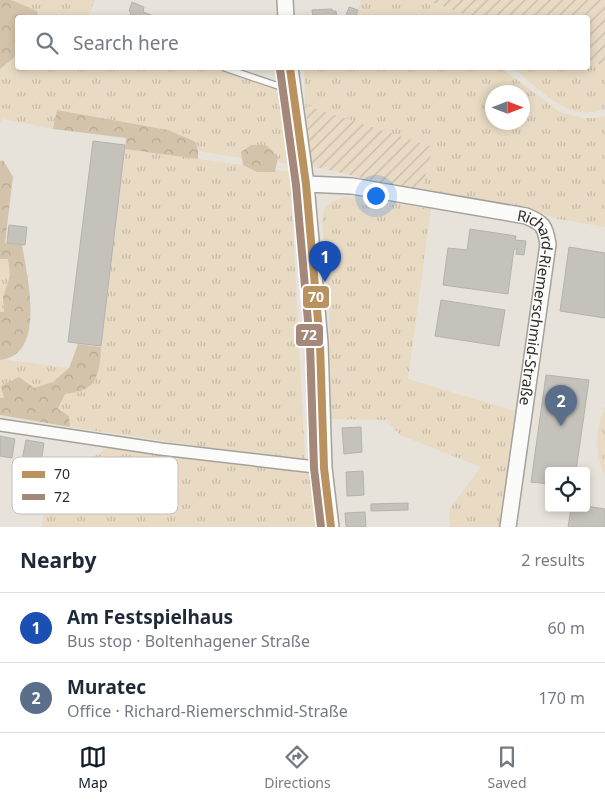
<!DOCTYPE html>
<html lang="en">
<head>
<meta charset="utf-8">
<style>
	:root { --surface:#fff; --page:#f6f6f7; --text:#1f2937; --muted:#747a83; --line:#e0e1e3; --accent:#111827 }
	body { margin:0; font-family:"Noto Sans",sans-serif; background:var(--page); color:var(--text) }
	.controls { position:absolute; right:15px; bottom:15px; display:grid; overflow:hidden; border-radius:5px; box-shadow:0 2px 8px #0003 }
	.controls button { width:45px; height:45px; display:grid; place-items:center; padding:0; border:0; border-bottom:1px solid var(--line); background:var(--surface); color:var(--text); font:25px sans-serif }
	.compass { position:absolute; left:485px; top:85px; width:45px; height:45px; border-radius:50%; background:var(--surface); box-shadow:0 2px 8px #0003; rotate:90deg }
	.you { position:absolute; left:375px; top:195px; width:18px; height:18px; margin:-12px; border:4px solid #fff; border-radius:50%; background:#1a73e8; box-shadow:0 0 0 8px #1a73e833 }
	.badge { display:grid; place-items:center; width:32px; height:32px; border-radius:50%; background:var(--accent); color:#fff; font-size:16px; font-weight:700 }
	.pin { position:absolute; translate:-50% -41px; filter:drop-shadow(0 1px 2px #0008) }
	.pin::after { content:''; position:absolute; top:26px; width:18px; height:15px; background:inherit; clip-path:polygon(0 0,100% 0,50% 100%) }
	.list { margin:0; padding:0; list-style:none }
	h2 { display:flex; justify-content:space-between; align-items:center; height:65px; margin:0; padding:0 20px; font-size:21px }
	h2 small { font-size:16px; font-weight:400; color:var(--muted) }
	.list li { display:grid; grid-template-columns:32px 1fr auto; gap:15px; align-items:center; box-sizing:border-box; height:70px; padding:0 20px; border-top:1px solid var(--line) }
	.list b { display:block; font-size:19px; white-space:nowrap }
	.list p { margin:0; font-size:16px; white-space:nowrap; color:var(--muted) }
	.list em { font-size:16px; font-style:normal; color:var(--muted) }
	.icon { flex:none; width:28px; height:28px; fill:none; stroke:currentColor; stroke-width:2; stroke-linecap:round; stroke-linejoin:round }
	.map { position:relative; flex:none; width:605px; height:527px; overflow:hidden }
	.search { position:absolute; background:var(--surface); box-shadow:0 2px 8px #0003; left:15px; right:15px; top:15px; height:55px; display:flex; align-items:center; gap:12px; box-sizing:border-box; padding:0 18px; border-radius:5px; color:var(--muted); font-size:19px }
	.sheet { height:205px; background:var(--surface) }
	nav { display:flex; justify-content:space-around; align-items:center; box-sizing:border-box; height:70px; border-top:1px solid var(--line); background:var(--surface); font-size:14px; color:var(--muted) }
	nav a { display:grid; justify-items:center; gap:2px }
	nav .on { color:var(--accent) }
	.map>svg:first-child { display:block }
</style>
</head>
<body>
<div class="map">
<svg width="605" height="527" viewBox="0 0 605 527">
	<defs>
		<pattern id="grass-tufts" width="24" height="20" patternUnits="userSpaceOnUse" patternTransform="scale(1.25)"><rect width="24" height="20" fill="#e8dac3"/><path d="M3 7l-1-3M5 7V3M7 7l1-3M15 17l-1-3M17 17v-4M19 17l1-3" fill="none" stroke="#c7bba8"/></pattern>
		<pattern id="forest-crowns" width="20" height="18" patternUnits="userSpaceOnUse" patternTransform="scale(1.25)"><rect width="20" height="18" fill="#d3c3aa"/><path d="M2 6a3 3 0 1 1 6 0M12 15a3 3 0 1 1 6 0" fill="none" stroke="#b5a892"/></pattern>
		<pattern id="garden-furrows" width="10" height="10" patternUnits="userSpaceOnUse" patternTransform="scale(1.25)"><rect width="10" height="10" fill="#e8dac3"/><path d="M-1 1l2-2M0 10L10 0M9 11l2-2" fill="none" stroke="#c7bba8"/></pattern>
	</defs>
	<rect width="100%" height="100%" fill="#e7e3db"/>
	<g fill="url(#grass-tufts)" fill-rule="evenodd">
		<path d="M0 0H95L88 17 18 18V68H215L281 89 289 164 277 162 278 157 241 152 242 158 198 151 196 142 168 130 57 110 53 129 3 119 0 122Z"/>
		<path d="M361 0H425L472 17 356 18Z"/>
		<path d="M588 60 605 67V109C568 124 539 88 513 68H588Z"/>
		<path d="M304 68H501L560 112 582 118H598L605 116V227L558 219 538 212 421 192 433 147 305 105ZM492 92H522V122H492Z"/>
		<path d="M125 149 243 165 257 172H275V170L290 171 305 459 299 461 70 427 69 416 58 410 65 394 85 389 98 371Z"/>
		<path d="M344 197 364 198 431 209 408 379 515 411 499 527H450L449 509 481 467 400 435 386 420 331 419 329 296 322 222 324 209 330 203Z"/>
		<path d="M0 259H8L10 276 3 297 4 313 0 312Z"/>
		<path d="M0 360H8L69 368 53 382 4 398H0Z"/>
		<path d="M605 406V476C594 450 595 432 605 406Z"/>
		<path d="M107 448 316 471 322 527H42L45 501H62L66 458 90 459Z"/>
	</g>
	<g fill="url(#forest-crowns)">
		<path d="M0 0H11L37 11 38 17 18 18 17 55 0 69Z"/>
		<path d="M57 110 168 130 196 142 198 151V159L125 149 126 138 53 129Z"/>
		<path d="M251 145H266L278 157 275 172H257L243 165 241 152Z"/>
		<path d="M3 160 13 177 5 243 22 245C27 276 47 355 0 360V312H4L3 297 10 276 8 259H0V161Z"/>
		<path d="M78 344 101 347C100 361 100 382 85 389 79 392 71 393 65 394L58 409 69 416 70 427 0 415V398H4L1 386 19 377 34 388 53 382 69 368Z"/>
	</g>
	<g fill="url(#garden-furrows)">
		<path d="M426 0H605V67L588 60V18L472 17Z"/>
		<path d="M305 105 433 147 421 192 312 166Z"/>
	</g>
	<g fill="#c5c1bb" stroke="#b6b2ac">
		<path d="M132 2 144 7 143 12 159 18H129L131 12 129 11Z"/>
		<path d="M349 7 358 10 355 18H345Z"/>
		<path d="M332 9V11H336L337 18H313L312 10Z"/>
		<path d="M93 141 125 145 101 346 68 342Z"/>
		<path d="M9 225 27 227 25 245 7 243Z"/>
		<path d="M470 229 516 236 515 240 526 241 524 255 516 254 517 249H514L508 294 443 285 448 248 467 250Z"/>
		<path d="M569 247 605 253V318L560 311Z"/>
		<path d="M441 300 505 310 499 346 435 336Z"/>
		<path d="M546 375 589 380 576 471H549V484L531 482Z"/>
		<path d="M361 427 362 452 344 454 342 428Z"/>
		<path d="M0 436 15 439 12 458 0 456Z"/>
		<path d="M26 440 44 443 41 463 22 460Z"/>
		<path d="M363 471 364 495 347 496 346 472Z"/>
		<path d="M408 503V510L371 511V504Z"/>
		<path d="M586 506 605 509V527H568L571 508H586Z"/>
		<path d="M365 512 366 527H346L345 513Z"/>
	</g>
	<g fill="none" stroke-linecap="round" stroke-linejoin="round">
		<g stroke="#a4a19b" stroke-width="8">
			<path id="lane" d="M225 68 290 90"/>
		</g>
		<g stroke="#a4a19b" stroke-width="14">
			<path id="street" d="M0 425 161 449 324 468"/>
		</g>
		<g stroke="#a4a19b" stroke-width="18">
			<g id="secondary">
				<path d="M285 0 286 18"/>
				<path d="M290 68 306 184 320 343 324 468 331 527"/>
				<path id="s1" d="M306 184 352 186 526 216C543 223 545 226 548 244L508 527"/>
			</g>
		</g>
		<use href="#lane" stroke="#fbfbfa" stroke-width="5.5"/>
		<use href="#street" stroke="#fbfbfa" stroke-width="11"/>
		<use href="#secondary" stroke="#fbfbfa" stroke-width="15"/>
		<g stroke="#fff" stroke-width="11">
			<path id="bus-1" d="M290 68 306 184 320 343 324 468 331 527"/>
		</g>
		<g stroke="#fff" stroke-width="11">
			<path id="bus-2" d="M280 69 296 185 310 344 314 468 321 527"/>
		</g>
		<use href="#bus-1" stroke="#ba9260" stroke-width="8"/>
		<use href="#bus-2" stroke="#a4897a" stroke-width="8"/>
	</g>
	<g text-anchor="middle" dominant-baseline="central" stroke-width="4.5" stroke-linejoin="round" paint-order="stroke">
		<g font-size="15" fill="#302c27" stroke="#fff">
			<text stroke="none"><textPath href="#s1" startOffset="319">Richard-Riemerschmid-Straße</textPath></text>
		</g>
	</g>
	<rect x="12" y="457" width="166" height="57" rx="8" fill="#fff" stroke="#c1c0be" stroke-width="1"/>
	<rect x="22" y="471" width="23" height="7" fill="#ba9260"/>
	<rect x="22" y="494" width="23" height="6" fill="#a4897a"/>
	<g font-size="14" fill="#302c27">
		<text x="54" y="479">70</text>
		<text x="54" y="502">72</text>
	</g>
	<g stroke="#fff" stroke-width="2">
		<rect x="302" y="285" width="28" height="24" rx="5" fill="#ba9260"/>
		<rect x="295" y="323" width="29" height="24" rx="5" fill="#a4897a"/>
	</g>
	<g font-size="14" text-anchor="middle" font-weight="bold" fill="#fff">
		<text x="316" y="302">70</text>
		<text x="309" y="340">72</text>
	</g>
</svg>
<div class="controls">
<button><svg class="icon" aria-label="locate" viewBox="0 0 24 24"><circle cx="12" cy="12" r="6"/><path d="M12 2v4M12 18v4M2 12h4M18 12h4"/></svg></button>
</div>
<svg class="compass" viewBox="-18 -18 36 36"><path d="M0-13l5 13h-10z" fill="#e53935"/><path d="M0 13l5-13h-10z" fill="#747a83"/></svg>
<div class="you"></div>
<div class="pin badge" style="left:325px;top:282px;background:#1a4fb4">1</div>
<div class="pin badge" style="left:561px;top:426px;background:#5c6f8a">2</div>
<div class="search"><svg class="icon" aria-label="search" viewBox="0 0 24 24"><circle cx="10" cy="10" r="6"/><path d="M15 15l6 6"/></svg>Search here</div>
</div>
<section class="sheet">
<h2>Nearby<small>2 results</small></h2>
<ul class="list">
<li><span class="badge" style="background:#1a4fb4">1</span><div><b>Am Festspielhaus</b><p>Bus stop · Boltenhagener Straße</p></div><em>60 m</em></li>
<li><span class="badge" style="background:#5c6f8a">2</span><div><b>Muratec</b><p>Office · Richard-Riemerschmid-Straße</p></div><em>170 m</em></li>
</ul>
</section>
<nav>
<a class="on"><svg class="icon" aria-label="map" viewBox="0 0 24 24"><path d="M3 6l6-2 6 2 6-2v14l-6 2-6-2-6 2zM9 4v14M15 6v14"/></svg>Map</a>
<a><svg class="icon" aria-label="directions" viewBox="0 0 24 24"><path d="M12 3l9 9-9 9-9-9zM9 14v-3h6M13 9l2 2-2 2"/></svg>Directions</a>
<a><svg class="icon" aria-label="saved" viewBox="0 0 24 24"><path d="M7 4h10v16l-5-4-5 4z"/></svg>Saved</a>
</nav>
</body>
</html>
